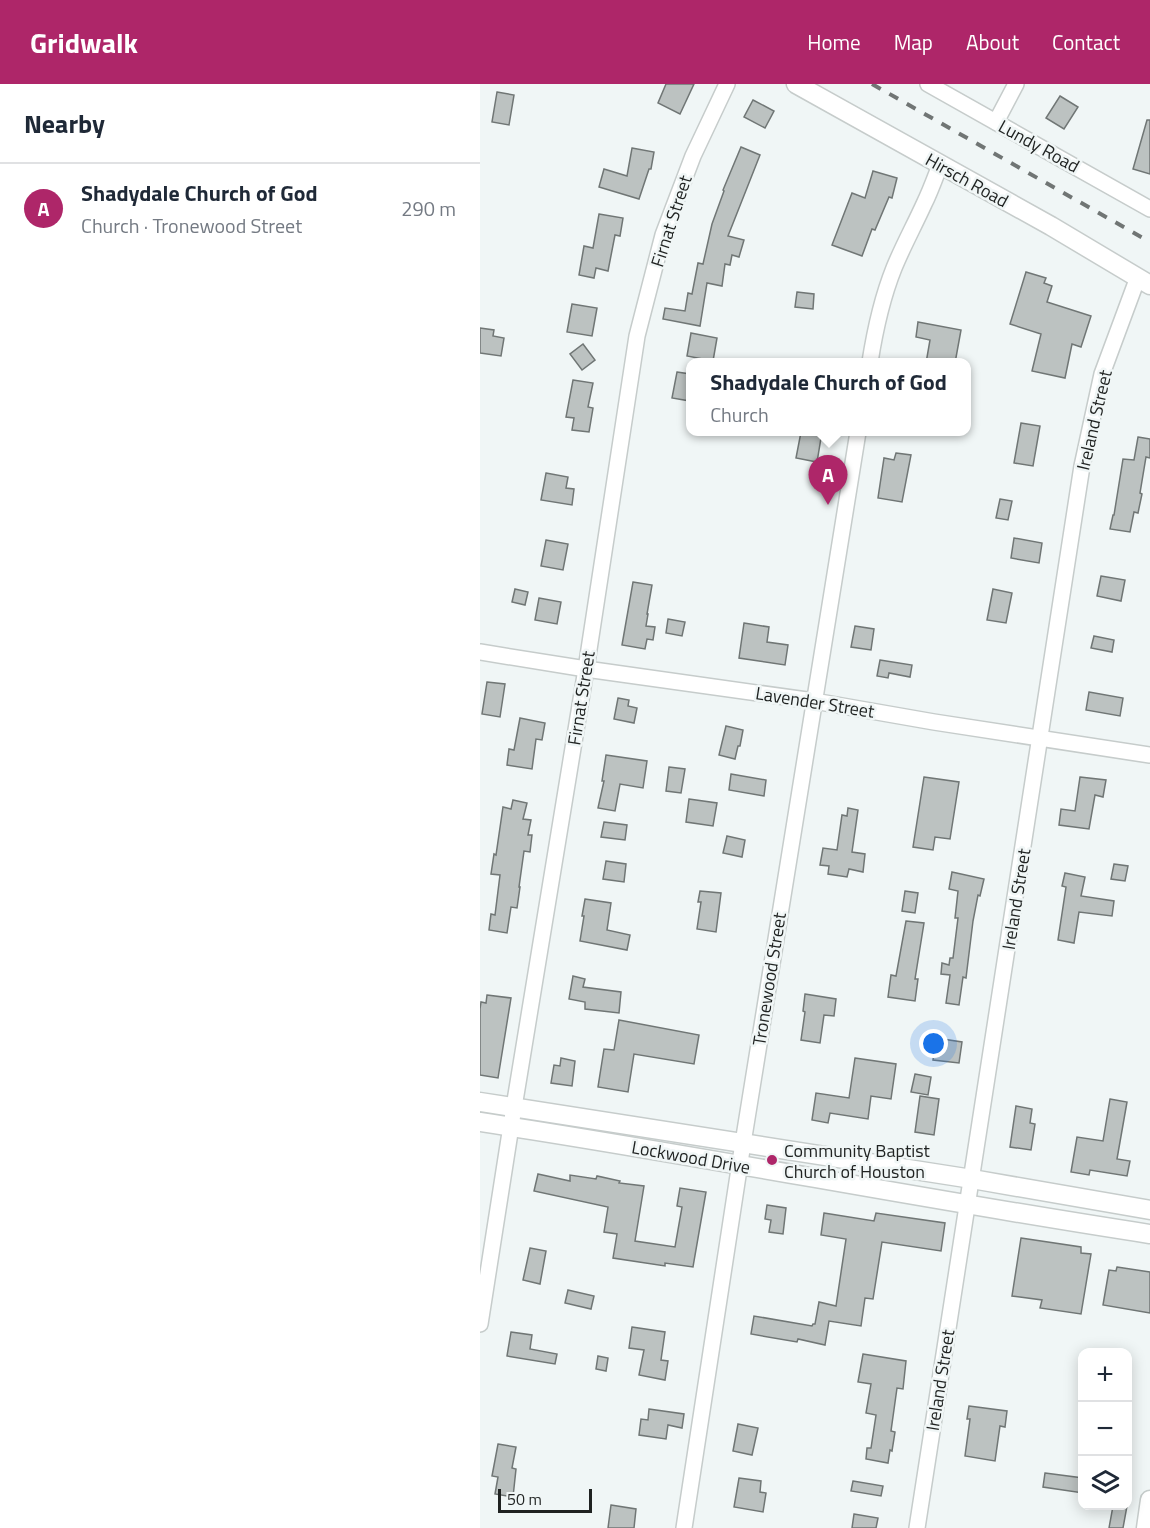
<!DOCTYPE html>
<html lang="en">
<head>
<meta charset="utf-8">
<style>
	:root { --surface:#fff; --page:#f2f2f3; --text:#1f2937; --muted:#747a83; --line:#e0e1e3; --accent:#ae2669 }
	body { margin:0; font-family:"Titillium Web",sans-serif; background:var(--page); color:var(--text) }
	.controls { position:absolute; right:18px; bottom:18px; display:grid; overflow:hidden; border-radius:12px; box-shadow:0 3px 15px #0003 }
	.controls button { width:54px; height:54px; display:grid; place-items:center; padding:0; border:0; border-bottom:2px solid var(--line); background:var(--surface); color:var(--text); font:30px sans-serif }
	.scale { position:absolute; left:18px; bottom:15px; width:94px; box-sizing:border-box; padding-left:6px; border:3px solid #1f2221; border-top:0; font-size:16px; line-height:21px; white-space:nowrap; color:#1f2221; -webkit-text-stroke:4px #f0f6f6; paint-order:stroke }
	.you { position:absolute; left:454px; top:960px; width:21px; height:21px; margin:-15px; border:4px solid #fff; border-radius:50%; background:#1a73e8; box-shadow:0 0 0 9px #1a73e833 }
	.badge { display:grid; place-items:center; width:39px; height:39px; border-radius:50%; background:var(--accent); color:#fff; font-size:20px; font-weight:700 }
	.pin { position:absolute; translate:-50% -50px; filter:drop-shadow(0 2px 3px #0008) }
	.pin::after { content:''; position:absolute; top:32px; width:21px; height:18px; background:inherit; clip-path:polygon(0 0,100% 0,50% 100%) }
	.popup { position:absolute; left:206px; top:274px; width:285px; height:78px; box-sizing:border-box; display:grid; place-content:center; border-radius:12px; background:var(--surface); filter:drop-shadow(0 2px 4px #0005); font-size:20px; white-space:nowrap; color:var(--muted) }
	.popup b { font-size:22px; color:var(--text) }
	.popup::after { content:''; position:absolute; left:50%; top:100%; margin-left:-12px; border:12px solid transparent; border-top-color:var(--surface) }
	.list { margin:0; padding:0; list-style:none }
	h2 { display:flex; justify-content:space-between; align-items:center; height:78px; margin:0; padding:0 24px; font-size:26px }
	h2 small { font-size:20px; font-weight:400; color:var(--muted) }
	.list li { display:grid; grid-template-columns:39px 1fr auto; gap:18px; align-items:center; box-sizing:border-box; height:90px; padding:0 24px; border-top:2px solid var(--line) }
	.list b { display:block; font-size:22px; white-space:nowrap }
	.list p { margin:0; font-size:20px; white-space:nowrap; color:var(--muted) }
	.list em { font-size:20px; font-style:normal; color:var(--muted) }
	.icon { flex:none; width:33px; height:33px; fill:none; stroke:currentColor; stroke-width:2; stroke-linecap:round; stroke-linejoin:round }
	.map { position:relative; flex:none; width:670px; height:1444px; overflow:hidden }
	header { display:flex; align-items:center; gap:36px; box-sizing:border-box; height:84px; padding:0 30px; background:var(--accent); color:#fff }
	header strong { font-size:28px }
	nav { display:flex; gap:33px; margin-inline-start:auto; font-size:21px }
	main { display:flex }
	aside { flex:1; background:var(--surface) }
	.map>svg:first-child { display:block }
</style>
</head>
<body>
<header>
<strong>Gridwalk</strong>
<nav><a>Home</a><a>Map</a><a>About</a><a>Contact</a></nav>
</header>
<main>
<aside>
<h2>Nearby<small></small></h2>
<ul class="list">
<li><span class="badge">A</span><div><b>Shadydale Church of God</b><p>Church · Tronewood Street</p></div><em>290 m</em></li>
</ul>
</aside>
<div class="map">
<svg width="670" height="1444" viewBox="0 0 670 1444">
	<rect width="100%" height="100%" fill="#f0f6f6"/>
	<g fill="#bcc2c1" stroke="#707675" stroke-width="1.5">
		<path d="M186 0H214L200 30 178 19Z"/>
		<path d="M17 8 34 11 29 41 12 38Z"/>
		<path d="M580 12 598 23 584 45 566 34Z"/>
		<path d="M273 16 294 27 285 44 264 33Z"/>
		<path d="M667 36H670V90L653 85Z"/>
		<path d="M261 63 280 71 248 152 264 156 259 173 252 171 250 181 245 180 242 202 227 199 220 242 183 235 185 224 205 227 208 209 212 210 218 179 223 180 232 140 244 107 243 106Z"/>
		<path d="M152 64 174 68 171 85H169L159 115 119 103 124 85 147 92Z"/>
		<path d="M393 87 417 94 412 114 409 113 395 146 392 145 382 172 352 161 372 109 385 114Z"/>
		<path d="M119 130 143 134 140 152 135 151 128 187 116 184 114 194 99 191 104 162 113 164Z"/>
		<path d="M546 188 566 194 564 199 572 202 567 218 611 232 601 263 592 260 585 294 552 287 561 250 530 240Z"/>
		<path d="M317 208 334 210 333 225 315 223Z"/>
		<path d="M92 220 117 224 112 252 87 248Z"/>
		<path d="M438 238 481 246 475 279H446L450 256 436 253Z"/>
		<path d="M0 244 14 246 13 252 24 254 21 272 0 269Z"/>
		<path d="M211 249 237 254 233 277 207 272Z"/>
		<path d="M103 260 115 276 102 286 90 270Z"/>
		<path d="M197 288 210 290V317L192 314Z"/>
		<path d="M93 296 113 299 108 323 113 324 109 348 92 346 94 334 86 333Z"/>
		<path d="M541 339 560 342 553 382 534 379Z"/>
		<path d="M321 348H342L337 378 316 374Z"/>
		<path d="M658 353 670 355V374L666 373 660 409 662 410 658 429 654 428 650 448 630 445 633 431H634L643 375 654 376Z"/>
		<path d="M416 369 431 371 422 418 398 414 404 374 414 376Z"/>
		<path d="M66 389 88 393 86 404 94 405 92 421 61 416Z"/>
		<path d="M520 415 532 417 528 436 516 434Z"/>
		<path d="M534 454 562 459 559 479 531 474Z"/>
		<path d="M66 456 88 460 83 486 61 482Z"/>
		<path d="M621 492 645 496 641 517 617 512Z"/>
		<path d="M153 498 172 501 167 530H168L166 542 175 543 173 556 167 555 165 565 142 561Z"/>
		<path d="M35 505 48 508 45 521 32 518Z"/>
		<path d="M513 505 532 509 526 539 507 536Z"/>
		<path d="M59 514 81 518 77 540 55 536Z"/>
		<path d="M188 535 205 538 202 552 186 549Z"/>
		<path d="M264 539 289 543 287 558 308 561 305 581 259 574Z"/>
		<path d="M375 542 394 545 391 566 371 563Z"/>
		<path d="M614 552 634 556 632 568 611 564Z"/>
		<path d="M400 576 432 581 430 593 409 589 408 594 397 592Z"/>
		<path d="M7 598 25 600 20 633 2 630Z"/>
		<path d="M609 608 643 614 640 632 606 626Z"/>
		<path d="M138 614 149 616 148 622 157 624 154 639 134 635Z"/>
		<path d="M40 634 65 639 62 656 56 655 52 685 27 681 29 665 34 666Z"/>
		<path d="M246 642 263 646 260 662H258L255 675 239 671Z"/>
		<path d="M126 671 167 677 163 704 140 700 135 727 118 724 124 697H122Z"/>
		<path d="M189 683 205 685 201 709 186 707Z"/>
		<path d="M251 690 286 696 284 712 249 706Z"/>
		<path d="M444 693 479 698 470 755 455 753 453 766 433 763Z"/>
		<path d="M600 693 626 696 623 713 615 711 609 745 579 741 581 725 595 727Z"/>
		<path d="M209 715 237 719 233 742 206 738Z"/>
		<path d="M33 716 47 719 43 735 51 736 48 751H52L50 768 44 767 39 803H40L37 824 31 823 27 849 9 846 11 830 15 831 20 791 11 790 14 770 16 771 23 723 31 725Z"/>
		<path d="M368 724 378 726 372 768 385 770 383 788 369 785 367 793 348 790 349 782 340 781 343 764 357 766 362 731 367 732Z"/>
		<path d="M124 738 147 741 145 756 121 753Z"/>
		<path d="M247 752 265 756 262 773 243 769Z"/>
		<path d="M126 777 146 780 144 798 123 795Z"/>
		<path d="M634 780 648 782 645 797 631 795Z"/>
		<path d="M472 788 504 795 500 812 498 811 493 837 486 894 483 893 479 921 466 919 470 891 461 890 462 879 469 881 470 874H473L478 834H475L478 807 469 805Z"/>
		<path d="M585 789 605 793 601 812 634 817 632 832 599 828 594 859 578 856 586 803 582 802Z"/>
		<path d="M220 807 241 809 236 848 217 845 221 818H218Z"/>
		<path d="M425 807 438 809 435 829 422 827Z"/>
		<path d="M105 815 131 819 127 846 150 851 147 866 100 857 104 832H102Z"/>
		<path d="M426 837 444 839 435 895H438L435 917 408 913 411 891 416 892Z"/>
		<path d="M93 892 105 895 103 903 141 908 139 929 105 925V918L89 915Z"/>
		<path d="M325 910 356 915 354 932 344 931 340 959 321 956 325 928 323 927Z"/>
		<path d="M7 911 31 914 18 994 0 991V925L1 918 6 919Z"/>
		<path d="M139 936 219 951 214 980 154 970 148 1008 118 1003 124 965 134 966Z"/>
		<path d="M456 954 482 958 479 979 453 976Z"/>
		<path d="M81 974 95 977 92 1002 71 999 74 981 80 982Z"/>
		<path d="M375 974 416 980 411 1015 391 1012 388 1035 350 1029 348 1039 332 1036 336 1009 369 1014Z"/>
		<path d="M435 990 451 993 448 1011 431 1008Z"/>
		<path d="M440 1012 459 1015 454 1051 435 1048Z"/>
		<path d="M630 1015 647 1018 637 1075 650 1077 647 1092 610 1086 609 1091 591 1088 597 1053 623 1057Z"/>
		<path d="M536 1022 552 1025 550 1039 555 1040 551 1066 530 1063Z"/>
		<path d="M58 1090 90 1097V1091L116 1095 117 1092 140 1097 139 1099 164 1102 155 1157 195 1163 202 1123 197 1122 200 1104 226 1108 213 1183 185 1179V1182L133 1174 137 1150 124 1148 128 1123 54 1107Z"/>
		<path d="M287 1121 306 1124 303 1150 289 1148 291 1136 285 1135Z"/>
		<path d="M344 1129 394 1137 396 1129 465 1139 461 1167 402 1158 393 1215 385 1214 381 1242 349 1237 345 1261 318 1255 317 1258 271 1250 274 1232 332 1242 333 1240H335L339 1218 356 1222 366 1155 341 1151Z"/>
		<path d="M541 1154 601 1163V1169L611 1170 601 1230 560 1224 562 1216 532 1212Z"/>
		<path d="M50 1164 66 1167 60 1200 43 1196Z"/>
		<path d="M637 1183 670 1188V1229L623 1221 629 1186 636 1187Z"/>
		<path d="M88 1206 114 1212 111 1225 85 1219Z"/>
		<path d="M152 1243 185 1248 181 1276 188 1277 185 1296 159 1291 164 1266 149 1264Z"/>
		<path d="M31 1248 52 1251 50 1265 77 1270 75 1280 27 1272Z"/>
		<path d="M383 1270 426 1277 423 1305 417 1304 411 1347 415 1348 412 1367 410 1366 408 1379 386 1375 387 1364H391L396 1331 386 1329 391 1300 378 1298Z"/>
		<path d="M118 1272 128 1274 126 1287 116 1285Z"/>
		<path d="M489 1322 527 1327 525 1343 520 1342 515 1377 485 1372 490 1335H487Z"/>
		<path d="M169 1325 204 1330 202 1344 188 1341 186 1355 159 1351 161 1335 168 1336Z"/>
		<path d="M258 1340 278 1344 272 1371 253 1367Z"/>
		<path d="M18 1360 36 1363 32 1384 36 1385 33 1413 15 1410 18 1393 12 1392Z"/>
		<path d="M565 1389 603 1394V1409L563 1403Z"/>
		<path d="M259 1394 281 1397 280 1408 286 1409 283 1428 254 1423Z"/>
		<path d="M373 1397 403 1402 401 1412 371 1407Z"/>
		<path d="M131 1421 156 1425 154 1444H128Z"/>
		<path d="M633 1422H647L643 1444H629Z"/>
		<path d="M374 1430 398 1434 396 1444H372Z"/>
	</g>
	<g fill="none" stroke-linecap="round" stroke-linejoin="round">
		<g stroke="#c6cccb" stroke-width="18">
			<g id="minor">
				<path d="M448 0 670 125"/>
				<path d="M516 38 536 0"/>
				<path d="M390 278C395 246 402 214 414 184 423 162 434 142 444 120 450 108 455 94 460 81"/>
				<path d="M0 568 106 585 334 617 454 638 670 671"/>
				<path d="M0 1240 34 1023 106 585 157 252 183 151 213 72 247 0"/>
				<path d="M204 1444 263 1059 378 348"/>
				<path d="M437 1444 602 382 622 290 658 193"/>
			</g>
		</g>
		<g stroke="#c6cccb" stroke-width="21">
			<g id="major">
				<path d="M316 0 571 142 670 201"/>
				<path d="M0 1018 492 1095 670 1126"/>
				<path d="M0 1038C224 1072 446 1116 670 1150"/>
				<path d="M666 1444 670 1416"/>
			</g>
		</g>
		<use href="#minor" stroke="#fff" stroke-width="15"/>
		<use href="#major" stroke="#fff" stroke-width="18"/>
		<path stroke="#707574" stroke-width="4" stroke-dasharray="10 10" stroke-linecap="butt" d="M392 0 670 158"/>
	</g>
	<circle fill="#ae2669" stroke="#f0f6f6" stroke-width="2" cx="292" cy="1076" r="6"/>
	<g text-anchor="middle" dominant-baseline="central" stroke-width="5" stroke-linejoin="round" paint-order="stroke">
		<g font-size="18" fill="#1f2221" stroke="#f0f6f6">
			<text transform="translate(559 62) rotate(29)">Lundy Road</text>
			<text transform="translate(487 96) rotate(29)">Hirsch Road</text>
			<text transform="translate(191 137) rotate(-72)">Firnat Street</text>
			<text transform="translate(614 336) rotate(-77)">Ireland Street</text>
			<text transform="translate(101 614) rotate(-81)">Firnat Street</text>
			<text transform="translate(335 618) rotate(9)">Lavender Street</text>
			<text transform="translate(536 815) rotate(-81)">Ireland Street</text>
			<text transform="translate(289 895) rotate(-81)">Tronewood Street</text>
			<text transform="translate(211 1073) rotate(10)">Lockwood Drive</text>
			<text transform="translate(460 1296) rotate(-81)">Ireland Street</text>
		</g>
		<g font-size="18" fill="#1f2221" stroke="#f0f6f6" text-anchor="start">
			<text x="304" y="1066">Community Baptist<tspan x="304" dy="21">Church of Houston</tspan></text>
		</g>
	</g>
</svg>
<div class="controls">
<button>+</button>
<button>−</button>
<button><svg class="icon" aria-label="layers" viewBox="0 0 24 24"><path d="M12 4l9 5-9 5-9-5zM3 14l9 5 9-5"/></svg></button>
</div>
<div class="scale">50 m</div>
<div class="you"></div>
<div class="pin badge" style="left:348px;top:421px">A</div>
<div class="popup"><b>Shadydale Church of God</b>Church</div>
</div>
</main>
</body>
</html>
